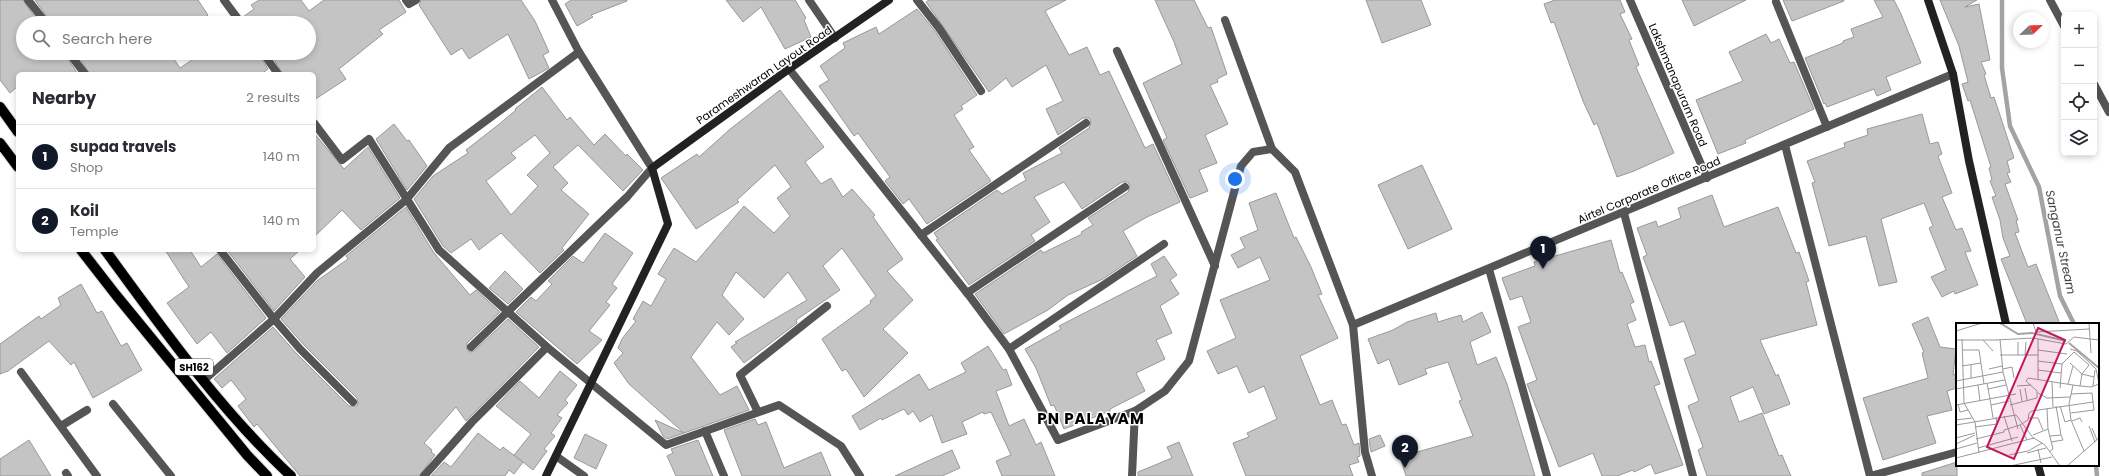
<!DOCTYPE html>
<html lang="en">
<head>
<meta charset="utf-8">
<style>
	:root { --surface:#fff; --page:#f7f7f7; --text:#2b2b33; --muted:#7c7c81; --line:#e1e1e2; --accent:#111827 }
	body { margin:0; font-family:Poppins,sans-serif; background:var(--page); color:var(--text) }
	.controls { position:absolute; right:12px; top:12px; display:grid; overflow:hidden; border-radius:6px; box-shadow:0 2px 6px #0003 }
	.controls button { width:36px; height:36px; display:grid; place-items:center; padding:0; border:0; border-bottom:1px solid var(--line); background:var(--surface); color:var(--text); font:20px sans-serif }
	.compass { position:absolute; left:2013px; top:12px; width:36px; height:36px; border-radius:50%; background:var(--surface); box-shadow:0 2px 6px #0003; rotate:67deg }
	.you { position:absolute; left:1235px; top:179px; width:14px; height:14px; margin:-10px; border:3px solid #fff; border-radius:50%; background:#1a73e8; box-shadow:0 0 0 6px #1a73e833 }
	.badge { display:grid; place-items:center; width:26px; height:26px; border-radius:50%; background:var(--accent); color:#fff; font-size:13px; font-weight:700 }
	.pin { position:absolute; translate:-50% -33px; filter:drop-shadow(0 1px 2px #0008) }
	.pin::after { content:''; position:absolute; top:21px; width:14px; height:12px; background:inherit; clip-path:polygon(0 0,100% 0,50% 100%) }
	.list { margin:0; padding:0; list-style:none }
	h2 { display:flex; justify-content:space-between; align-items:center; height:52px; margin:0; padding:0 16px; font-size:17px }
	h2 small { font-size:13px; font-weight:400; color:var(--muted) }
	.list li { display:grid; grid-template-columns:26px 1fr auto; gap:12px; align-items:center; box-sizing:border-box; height:64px; padding:0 16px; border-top:1px solid var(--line) }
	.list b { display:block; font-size:15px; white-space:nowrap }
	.list p { margin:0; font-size:13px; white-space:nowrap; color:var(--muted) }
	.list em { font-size:13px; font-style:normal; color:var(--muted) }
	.icon { flex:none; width:22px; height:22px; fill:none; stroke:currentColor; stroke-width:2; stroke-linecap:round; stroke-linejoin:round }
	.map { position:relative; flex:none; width:2109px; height:476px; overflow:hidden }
	.search { position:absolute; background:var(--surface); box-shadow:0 2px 6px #0003; left:16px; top:16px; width:300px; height:44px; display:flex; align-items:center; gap:10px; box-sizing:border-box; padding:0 14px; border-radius:22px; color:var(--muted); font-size:15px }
	.panel { position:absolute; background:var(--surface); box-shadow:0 2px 6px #0003; left:16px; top:72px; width:300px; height:180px; border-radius:6px }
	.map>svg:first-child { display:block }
</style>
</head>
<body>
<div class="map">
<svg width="2109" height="476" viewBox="0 0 2109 476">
	<rect width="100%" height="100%" fill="#fff"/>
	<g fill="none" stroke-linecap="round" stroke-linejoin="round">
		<g stroke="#a3a3a3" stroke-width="4.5">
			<path d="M2002 0V68L2010 126 2039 187 2060 296 2074 324"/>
			<path d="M2096 465 2097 476"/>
		</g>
	</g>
	<g fill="#c4c4c4" stroke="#999" fill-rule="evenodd">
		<path d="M0 0H23L39 23H23V53H64L78 74H18V86L10 93 0 80Z"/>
		<path d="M35 0H198L208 15 198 23H51Z"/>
		<path d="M259 0H301L309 11 324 0H399L406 12 379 30 383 34 339 69 346 79 314 100V74H283L270 53H309V23H246L243 17 254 9 251 5Z"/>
		<path d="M421 0H521L535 21 549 52 543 55 549 68 529 79 508 34 469 59 462 48 451 55 419 5Z"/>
		<path d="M571 0H627V1L591 15 593 17 577 26 565 4Z"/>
		<path d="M726 0H795L806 18 804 20 811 37 785 49 761 7 743 22Z"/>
		<path d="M929 0H1066L1045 11 1069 55 1087 47 1100 75 1109 71 1145 148 1153 144 1180 202 1147 217 1123 231 1137 256 1103 279 1068 295 1048 310 1004 334 975 294 1041 250 1043 253 1082 234 1081 232 1093 225 1088 218 1128 192 1130 186 1128 182H1122L1082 209 1064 182 1034 197 1050 222 1031 235 1035 241 969 285 936 240 938 239 934 233 997 190 1002 194 1026 180 1023 173 1062 153 1059 148 1089 128 1091 122 1089 118H1083L1058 135 1046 109 1063 101 1046 65 1012 87 1006 78 989 92 926 2Z"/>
		<path d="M1155 0H1194L1208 28 1211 27 1227 74 1217 79 1218 82 1210 85 1228 124 1205 135 1217 163 1199 170 1208 191 1193 197 1190 198 1163 140 1167 138 1143 83 1182 64 1174 42Z"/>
		<path d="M1366 0H1421L1431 25 1382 43Z"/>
		<path d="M1555 0H1620L1625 12 1620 14 1632 39 1629 40 1639 65 1636 67 1674 153 1634 171 1617 177 1597 123 1594 125 1583 101 1554 22 1551 23 1544 4Z"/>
		<path d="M1682 0H1746L1694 26Z"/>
		<path d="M1783 0H1844V1L1792 21Z"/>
		<path d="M1874 0H1894L1901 14 1921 63 1886 77 1891 90 1877 96 1874 89 1827 107 1825 103 1824 104 1805 58 1843 43V41L1854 37 1851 29 1883 17Z"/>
		<path d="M1940 0H1977L1965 7 1979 4 1990 60 1981 62 1986 74 1984 75 1991 98 1994 97 2014 158 2007 161 2010 172 2007 173 2011 182 2005 184 2018 220H2016L2019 232 2015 233 2028 267 2036 264 2060 324H2027L2001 259 2010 256 2003 238 2000 220 1992 197 1996 196 1990 181 1992 180 1989 168 1991 167 1970 100 1968 101 1962 84 1968 82 1959 46Z"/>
		<path d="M917 9 935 31 977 95 961 106 963 109 954 115 974 147 969 150 991 181 927 224 909 199 903 204 885 181 890 177 858 133 854 136 819 86 829 80 820 66 845 48 843 43 876 27 879 34Z"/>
		<path d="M1766 34 1771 43 1779 39 1790 63 1794 62 1814 109 1745 140 1746 143 1718 154 1696 100 1743 81 1729 52Z"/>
		<path d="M76 53H170L180 68 202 53H258L268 69 261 74H90Z"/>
		<path d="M542 87 567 120 570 117 594 145 605 134 626 156 627 154 643 170 623 191 578 145 553 167 568 183 561 190 589 214 562 248 564 250 540 273 501 233 479 250 471 239 451 253 443 246 414 199 433 176 468 153 466 150 498 125 516 110 515 109ZM535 135 550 153 527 175 538 186 511 215 486 181 516 158 511 153Z"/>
		<path d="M780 90 824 147 805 162 821 184 831 178 843 197 852 189 875 215 873 217 903 259 887 271 913 300 883 329 908 353 864 397 846 369 842 371 822 339 871 303 870 301 876 296 842 248 823 266 840 290 796 320 797 323 744 363 731 347 737 343 735 342 807 300 788 272 764 298 736 272 722 295 744 319 729 335 717 322 691 357 720 395 737 386 749 410 684 433 629 384 614 363 623 353 618 348 622 339 636 321 633 319 643 301 651 306 666 279 658 274 674 248 696 262 744 206 774 233 790 216 777 198 791 187 775 165 737 200 739 202 696 229 661 178 697 154 699 157 729 130Z"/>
		<path d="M1922 114 1930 144 1938 142 1942 154 1938 156 1952 193 1942 197 1956 230 1962 228 1971 251 1965 252 1978 285 1955 294 1954 291 1942 297 1931 277 1946 270 1929 228 1933 226 1924 203 1881 219 1897 282 1879 286 1866 236 1829 246 1812 183 1815 182 1807 161 1845 147 1844 143 1868 135 1867 129Z"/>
		<path d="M394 124 407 141 409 140 427 166 407 190 376 139Z"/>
		<path d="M314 133 344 169 368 147 400 198 361 230 342 210 314 237Z"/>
		<path d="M1422 165 1452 229 1408 249 1378 185Z"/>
		<path d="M1276 193 1294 238 1296 237 1311 267 1322 294 1318 295 1338 338 1300 356 1320 405 1332 400 1342 425 1346 424 1354 445 1359 443 1360 456 1357 457 1359 462 1349 465 1353 476H1246L1233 443 1249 437 1247 433 1277 419 1264 386 1249 393 1237 366 1218 374 1207 351 1236 338 1220 300 1270 280 1260 257 1238 268 1231 255 1245 248 1240 238 1258 230 1249 203Z"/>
		<path d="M1712 195 1724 227 1778 207 1796 253 1799 252 1809 281 1806 282 1817 325 1760 340 1776 376 1778 374 1790 404 1764 414 1753 387 1730 397 1739 422 1762 413 1779 456 1782 455 1791 476H1707L1698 450 1703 447 1688 406 1699 401 1684 359 1696 354 1684 321 1670 326 1643 257 1647 255 1637 228 1656 221 1658 227 1681 218 1678 208Z"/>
		<path d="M406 207 434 253 470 295 476 290 500 312 467 343V350L470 352 474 351 508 319 539 347 466 421 456 407 424 443 432 450 431 452 435 455 419 476H300L257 424 254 427 238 406 246 399 231 380 222 388 214 379 273 327 296 353 349 406H357L358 403 357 398 304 345 281 319 318 280 348 259 346 256Z"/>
		<path d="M605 233 633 253 612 284 617 288 606 302 610 305 589 331 602 340 577 364 516 312 531 297 536 301 552 284 548 281 573 256 583 263Z"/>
		<path d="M1611 240 1620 273 1622 272 1634 302 1630 304 1636 320 1627 324 1635 347 1645 345 1649 362 1651 361 1660 384 1654 386 1683 465 1655 474 1651 464 1634 472 1633 470 1617 476H1602L1593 453 1559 467 1527 384 1537 380 1518 327 1531 322 1522 296 1510 300 1502 278 1535 266 1534 262Z"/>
		<path d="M165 250H190L201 267 217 254 266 318 227 353 211 332 197 344 167 303 189 287Z"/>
		<path d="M227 250H300L290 259 305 277 274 311Z"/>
		<path d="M1164 256 1177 275 1170 280 1179 294 1160 306 1172 333 1156 340 1165 359 1136 373 1145 391 1110 409V411L1064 429 1054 405 1051 406 1036 368 1025 349 1061 329 1059 326 1157 276 1151 264Z"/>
		<path d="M505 271 523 289 508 304 489 288Z"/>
		<path d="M81 284 97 313 102 311 121 346 127 343 142 370 93 398 74 362 71 365 49 341 8 371 0 374V344L39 316 41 319 61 305 58 298Z"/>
		<path d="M1482 312 1491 332 1470 342 1477 365 1496 357 1507 384 1535 476H1406L1400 457 1473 436 1459 401 1462 400 1448 362 1425 369 1427 374 1399 385 1389 359 1378 364 1368 339 1393 330 1407 322 1436 313 1438 322 1461 315 1463 322Z"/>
		<path d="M1928 317 1940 347 1956 349 1953 375 1957 374V388L1947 391 1952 410 1927 416 1936 443 1883 460 1863 398 1928 378 1922 353 1924 352 1912 324Z"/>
		<path d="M988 346 1003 370 1006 369 1012 385 996 391 1009 426 1024 419 1036 445 1041 442 1055 476H1002L996 461 1011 455 991 412 984 414 983 412 962 422 967 434 942 443 932 415 920 422 913 411 908 415 904 409 882 420 881 418 860 430 852 416 919 374 929 390 966 372 961 363Z"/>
		<path d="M560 371 577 385 565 400 568 403 557 415 562 418 551 433 555 436 544 449 547 451 533 470 514 455 531 434 496 406 520 381 539 398Z"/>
		<path d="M755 419 758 425 766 422 784 468 821 452 831 476H742L724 430Z"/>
		<path d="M655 420 684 433 667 439 663 436Z"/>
		<path d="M478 433 500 450 503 447 523 462 514 474 509 470 505 476H431L444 462 451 467Z"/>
		<path d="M585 434 607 445 596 469 574 458Z"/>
		<path d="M1380 435 1385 446 1371 452 1369 439Z"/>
		<path d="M29 440 51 476H0V459Z"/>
		<path d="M698 440 713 476H676L667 456 673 453 671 449Z"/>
		<path d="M1179 442 1193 476H1138V472L1172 458 1167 447Z"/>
		<path d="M952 450 960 468 942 476H895Z"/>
		<path d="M1957 462V476H1922V473Z"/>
	</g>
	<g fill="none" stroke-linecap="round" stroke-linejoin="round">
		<g stroke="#dbdbdb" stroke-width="12">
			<g id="primary">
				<path d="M0 107 18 132"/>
				<path d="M0 143 18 167"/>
				<path d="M81 250 116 295 247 455 267 476"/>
				<path d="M105 250C162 328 220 410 291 476"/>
			</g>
		</g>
		<g stroke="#555" stroke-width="8">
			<path d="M28 0 46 23"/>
			<path d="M224 0 241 23"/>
			<path d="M406 0 409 4 416 0"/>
			<path d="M809 0 835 38"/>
			<path d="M917 0 939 28 981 91"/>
			<path d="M1630 0 1707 178"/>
			<path d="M2050 0 2064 26"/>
			<path d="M1776 2 1827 127"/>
			<path d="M1225 20 1272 149"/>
			<path d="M1117 51 1215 266"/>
			<path d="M69 53 85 74"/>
			<path d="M263 53 278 74"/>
			<path d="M789 69 971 298 1009 349 1058 440 1135 411 1165 391 1189 361 1241 166 1253 152 1272 149 1295 172 1353 325 1365 452 1372 476"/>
			<path d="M2094 84 2109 112"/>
			<path d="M314 123 342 160 369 139 439 250 547 347 666 445 779 405 841 446 860 476"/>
			<path d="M1785 145 1870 476"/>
			<path d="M1624 213 1693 476"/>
			<path d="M921 235 1086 123"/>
			<path d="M220 250 274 319 300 349 353 402"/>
			<path d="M1489 269 1547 476"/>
			<path d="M967 293 1125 187"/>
			<path d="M1353 325 1953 74"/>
			<path d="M471 347 627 197 652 168 579 52 552 0"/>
			<path d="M1009 349 1164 244"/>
			<path d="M21 372 97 476"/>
			<path d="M204 380 274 319 317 273 406 200 449 148 579 52"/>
			<path d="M113 404 171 476"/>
			<path d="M758 412 740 375 827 306"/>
			<path d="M61 426 87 410"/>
			<path d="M705 431 724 476"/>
			<path d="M556 456 584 476"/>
			<path d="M66 473 68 476"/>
			<path d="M424 476 472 422 547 347"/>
			<path d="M1132 476 1135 411"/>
			<path d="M1870 476 1957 452"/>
		</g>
		<g stroke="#222" stroke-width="8">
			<path d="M1928 0 1953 74 1969 161 2006 324"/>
			<path d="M2038 465 2041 476"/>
			<path d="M546 476 668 224 652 168 789 69 889 0"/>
		</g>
		<use href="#primary" stroke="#000" stroke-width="10"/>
	</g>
	<g text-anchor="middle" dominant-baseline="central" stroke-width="3" stroke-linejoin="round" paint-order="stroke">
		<rect fill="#fff" stroke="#4c4c4c" stroke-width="1" x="175" y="359" width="38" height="16" rx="3"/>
		<g font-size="10" font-weight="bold" fill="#000">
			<text x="194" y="367">SH162</text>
		</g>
		<g font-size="11" fill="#000" stroke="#fff">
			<text transform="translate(764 75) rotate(-35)">Parameshwaran Layout Road</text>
			<text transform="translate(1678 85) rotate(67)">Lakshmanapuram Road</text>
			<text transform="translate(1649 190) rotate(-23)">Airtel Corporate Office Road</text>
		</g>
		<g font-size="12" font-style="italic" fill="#444" stroke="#fff">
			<text transform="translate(2061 242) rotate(78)">Sanganur Stream</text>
		</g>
		<g font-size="15" font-weight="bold" letter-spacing="1" fill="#000" stroke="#fff">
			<text x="1091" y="418">PN PALAYAM</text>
		</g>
	</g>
	<g transform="translate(1956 323)">
		<rect width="143" height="143" fill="#fff"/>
		<path fill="none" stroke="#a3a3a3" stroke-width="2" d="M44 0 62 11 76 10 110 18M113 20 143 45"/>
		<path fill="none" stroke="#999" stroke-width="1" d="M77 0 80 9 133 6M133 0 135 30M0 8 26 0M6 16 8 80 19 99 23 130M44 16 47 49 62 106M0 17H41M27 17 37 28M40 17 77 15 110 21 118 14 143 17M62 19V32M114 26 121 28 140 46 143 60M6 27H23L28 61M82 27 111 31M44 32H82M69 32 70 19M82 38 106 41M114 40 126 51 138 54M15 42V55M6 43 25 40M33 46 46 43M47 46 56 44 58 55M82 47 105 50M82 56V16M0 58 47 49M96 59 97 84M31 60 35 82M112 61 117 43M22 62 24 78M61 63 75 62M124 63 135 64 143 61M137 63 139 47M69 65 71 77M104 65 106 41 118 29 133 42 126 51 124 63 117 62M0 66 49 57M32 66 50 62M64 66 66 78M82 70 91 75 114 74M2 81 4 89 12 87M0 82 60 71M54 82 81 75V68L70 58 72 55 117 62 113 81 115 97 128 128M100 83 105 112M104 83 109 99 115 97M115 90 138 87 137 79M48 93 56 118M37 95 35 82 53 78M72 95H82L87 107M0 97 16 95M116 98 124 95 126 99M0 102 60 92 78 116M64 102 71 117M133 103 139 119M19 104 41 101 40 94M136 105 141 117M92 106 97 126 93 129M77 112 92 106 91 85M94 113 105 112 107 117 95 119M0 115 19 110M20 116 48 109V107L64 102 72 97 73 90 76 88 137 79 136 70 115 71M0 121 19 112M22 125 62 114M0 126 21 120M82 126 85 140M71 130 90 125M53 132 72 128 86 120M0 135 78 115 89 122 104 143M54 143 96 134M111 143 143 115"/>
		<path fill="#c2185b" fill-opacity="0.15" stroke="#c2185b" stroke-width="2" d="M82 5 109 17 58 136 31 124Z"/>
		<rect width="143" height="143" fill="none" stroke="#000" stroke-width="2"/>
	</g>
</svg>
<div class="controls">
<button>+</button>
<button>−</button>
<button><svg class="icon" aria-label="locate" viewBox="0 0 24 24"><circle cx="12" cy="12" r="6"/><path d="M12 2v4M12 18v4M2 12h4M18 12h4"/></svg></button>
<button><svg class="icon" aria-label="layers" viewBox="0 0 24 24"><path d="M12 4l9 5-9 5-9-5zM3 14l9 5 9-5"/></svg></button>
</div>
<svg class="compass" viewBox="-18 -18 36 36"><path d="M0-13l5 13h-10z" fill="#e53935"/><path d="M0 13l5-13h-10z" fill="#7c7c81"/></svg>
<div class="you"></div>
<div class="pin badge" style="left:1543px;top:269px">1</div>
<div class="pin badge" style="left:1405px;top:468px">2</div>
<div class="search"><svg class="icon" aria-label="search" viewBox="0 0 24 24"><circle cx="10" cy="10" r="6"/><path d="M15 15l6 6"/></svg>Search here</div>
<section class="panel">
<h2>Nearby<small>2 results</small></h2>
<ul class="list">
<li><span class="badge">1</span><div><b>supaa travels</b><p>Shop</p></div><em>140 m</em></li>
<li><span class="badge">2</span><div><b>Koil</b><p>Temple</p></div><em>140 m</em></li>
</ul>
</section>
</div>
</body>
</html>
